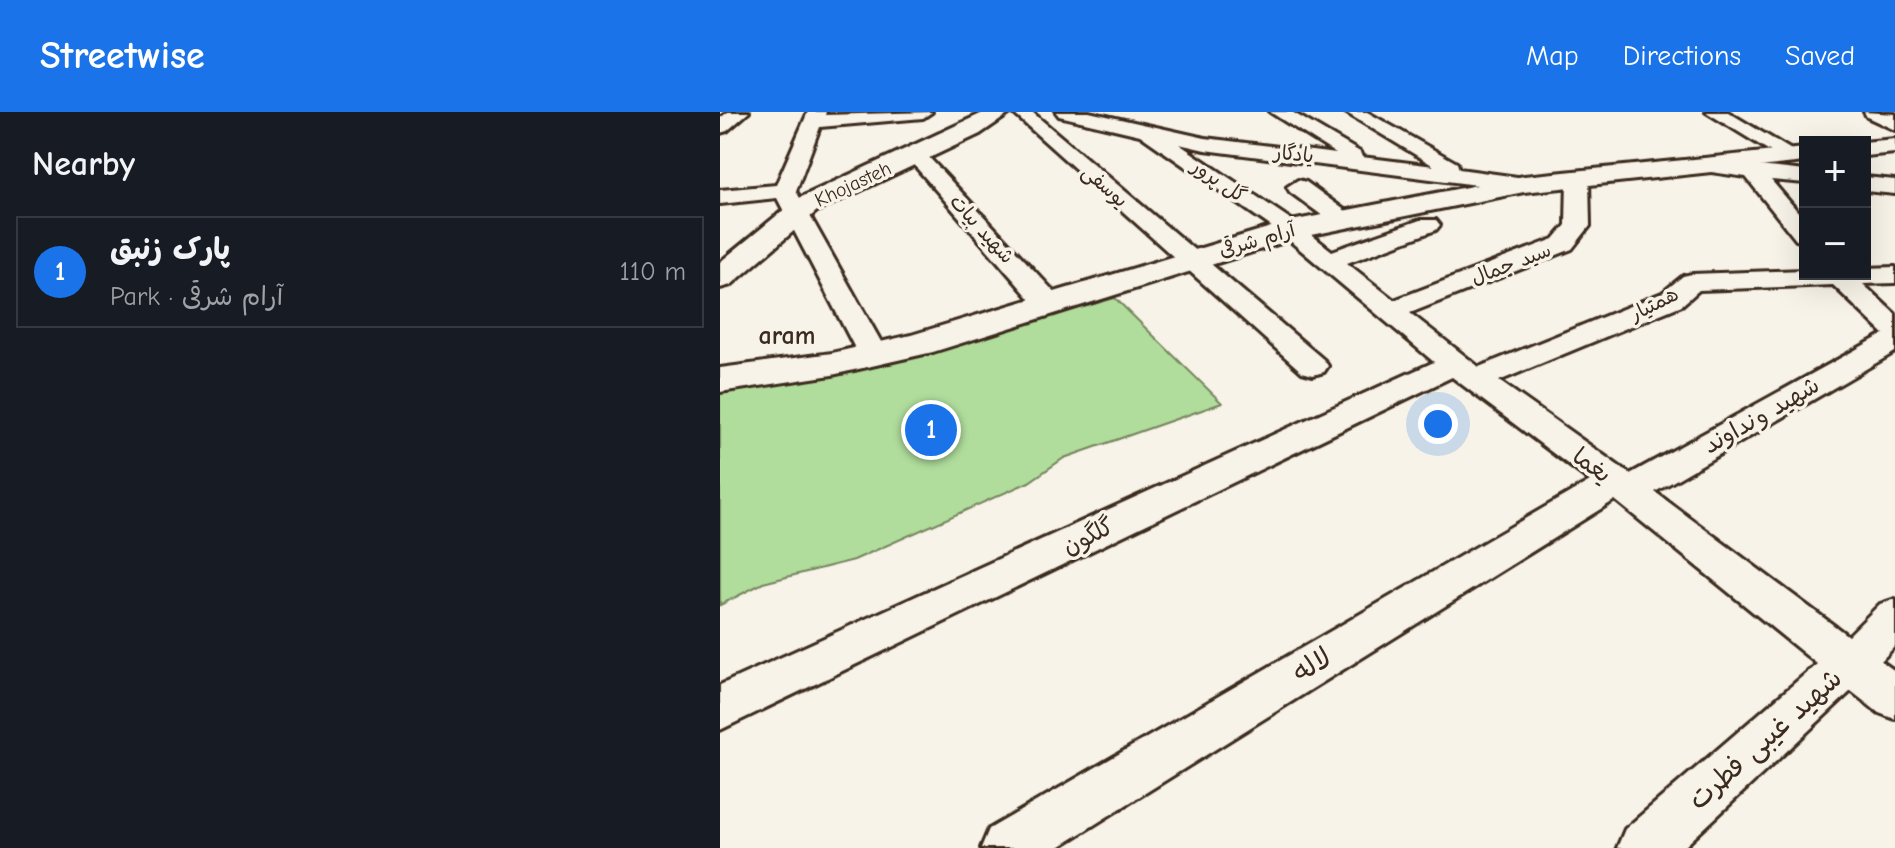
<!DOCTYPE html>
<html lang="en">
<head>
<meta charset="utf-8">
<style>
	:root { --surface:#171b24; --page:#20242c; --text:#f1f3f6; --muted:#9ea1a6; --line:#363941; --accent:#1a73e8 }
	body { margin:0; font-family:"Comic Neue","Playpen Sans Arabic",sans-serif; background:var(--page); color:var(--text) }
	.controls { position:absolute; right:24px; top:24px; display:grid; overflow:hidden; border-radius:0px; box-shadow:0 8px 32px #0002 }
	.controls button { width:72px; height:72px; display:grid; place-items:center; padding:0; border:0; border-bottom:2px solid var(--line); background:var(--surface); color:var(--text); font:40px sans-serif }
	.you { position:absolute; left:718px; top:312px; width:28px; height:28px; margin:-20px; border:6px solid #fff; border-radius:50%; background:#1a73e8; box-shadow:0 0 0 12px #1a73e833 }
	.badge { display:grid; place-items:center; width:52px; height:52px; border-radius:50%; background:var(--accent); color:#fff; font-size:26px; font-weight:700 }
	.pin { position:absolute; translate:-50% -50%; border:4px solid #fff; box-shadow:0 2px 8px #0006 }
	.list { margin:0; padding:0; list-style:none }
	h2 { display:flex; justify-content:space-between; align-items:center; height:104px; margin:0; padding:0 32px; font-size:34px }
	h2 small { font-size:26px; font-weight:400; color:var(--muted) }
	.list li { display:grid; grid-template-columns:52px 1fr auto; gap:24px; align-items:center; box-sizing:border-box; height:112px; margin:0 16px 16px; padding:0 16px; border:2px solid var(--line); border-radius:0px }
	.list b { display:block; font-size:30px; white-space:nowrap }
	.list p { margin:0; font-size:26px; white-space:nowrap; color:var(--muted) }
	.list em { font-size:26px; font-style:normal; color:var(--muted) }
	.map { position:relative; flex:none; width:1175px; height:736px; overflow:hidden }
	header { display:flex; align-items:center; gap:48px; box-sizing:border-box; height:112px; padding:0 40px; background:var(--accent); color:#fff }
	header strong { font-size:38px }
	nav { display:flex; gap:44px; margin-inline-start:auto; font-size:28px }
	main { display:flex }
	aside { flex:1; background:var(--surface) }
	.map>svg:first-child { display:block }
</style>
</head>
<body>
<header>
<strong>Streetwise</strong>
<nav><a>Map</a><a>Directions</a><a>Saved</a></nav>
</header>
<main>
<aside>
<h2>Nearby<small></small></h2>
<ul class="list">
<li><span class="badge">1</span><div><b>پارک زنبق</b><p>Park · آرام شرقی</p></div><em>110 m</em></li>
</ul>
</aside>
<div class="map">
<svg width="1175" height="736" viewBox="0 0 1175 736">
	<rect width="100%" height="100%" fill="#f7f3e8"/>
	<filter id="ink" filterUnits="userSpaceOnUse"><feTurbulence type="fractalNoise" baseFrequency=".0125" numOctaves="2"/><feDisplacementMap in="SourceGraphic" scale="16" xChannelSelector="R" yChannelSelector="G"/><feConvolveMatrix kernelMatrix="1 2 1 2 8 2 1 2 1" color-interpolation-filters="sRGB"/></filter>
	<g filter="url(#ink)">
		<path fill="#b0dd9c" stroke="#76845d" stroke-width="2" d="M395 186 502 291 344 346 309 370 134 448 43 471 0 493V279L123 262Z"/>
		<g fill="none" stroke-linecap="round" stroke-linejoin="round">
			<g stroke="#3b2a1e" stroke-width="6">
				<g id="minor">
					<path d="M8 0H29L7 19 0 21V6Z"/>
					<path d="M88 0H106L105 3 212 0 203 6 100 15 76 79 169 244 165 250 154 253 143 250 139 244 57 86 0 92V78L56 73Z"/>
					<path d="M292 0H312L604 248 608 254 604 260 593 263 582 260Z"/>
					<path d="M336 0H369L485 26 616 42 550 0H572L640 40 642 45 714 54 625 0H647L737 51 739 57 812 67 815 72 804 79 485 38 459 32 579 113 612 139 700 108H716L720 113 716 118 627 151 674 188 834 127 846 113 847 66 850 61H866L869 66 870 114 852 137 690 201 759 255 942 181 963 164 972 162 1085 158V162H1145V156L1175 155V171L1143 172 1175 202V240L935 380 1128 524 1160 492 1175 487V534L1161 549 1175 559V607L1159 601 1131 579 963 736H897L905 717 1097 552 895 388 337 736H261L269 717 870 369 732 265 0 618V573L714 250 563 123 420 23 339 4ZM1113 173 1164 222 910 362 779 269 962 193 979 178Z"/>
					<path d="M986 0H1008L1083 45 1080 49H1066Z"/>
					<path d="M196 37 203 39 338 184 342 190 338 196 328 198 318 196 189 47 186 43 189 39Z"/>
					<path d="M984 48 1085 59V71L1051 68 1085 108V130L1076 128 1026 65 977 58 974 54 977 50Z"/>
					<path d="M1145 65 1175 68V82L1145 79Z"/>
					<path d="M578 68 586 70 630 102 634 107 630 112H614L570 80 567 75Z"/>
				</g>
			</g>
			<g stroke="#3b2a1e" stroke-width="6">
				<g id="tertiary">
					<path d="M1144 0 1175 2V18L1147 5Z"/>
					<path d="M1175 27V41L1145 44 1143 30Z"/>
					<path d="M1085 36V50L804 80 577 126 213 240 112 263 0 280V256L112 241 191 223 571 109 804 64Z"/>
				</g>
			</g>
			<g stroke="#3b2a1e" stroke-width="6">
				<path id="secondary" d="M265 0H292L260 22 97 99 11 173 0 176V150L77 87Z"/>
			</g>
			<use href="#minor" fill="#f7f3e8" fill-rule="evenodd"/>
			<use href="#tertiary" fill="#f7f3e8" fill-rule="evenodd"/>
			<use href="#secondary" fill="#f7f3e8" fill-rule="evenodd"/>
		</g>
	</g>
	<g text-anchor="middle" dominant-baseline="central" stroke-width="7" stroke-linejoin="round" paint-order="stroke">
		<g font-size="20" fill="#3b2a1e" stroke="#f7f3e8">
			<text transform="translate(574 42) rotate(6)">یادگار</text>
			<text transform="translate(499 69) rotate(34)">گل پرور</text>
			<text transform="translate(133 72) rotate(-25)">Khojasteh</text>
			<text transform="translate(385 74) rotate(41)">یوسفی</text>
			<text transform="translate(262 117) rotate(48)">شهید بیات</text>
			<text transform="translate(537 128) rotate(-16)">آرام شرقی</text>
			<text transform="translate(791 152) rotate(-21)">سید جمال</text>
			<text transform="translate(934 192) rotate(-27)">همتیار</text>
		</g>
		<g font-size="24" fill="#3b2a1e" stroke="#f7f3e8">
			<text transform="translate(1041 303) rotate(-30)">شهید ونداوند</text>
			<text transform="translate(872 353) rotate(36)">یغما</text>
			<text transform="translate(368 424) rotate(-26)">گلگون</text>
		</g>
		<g font-size="26" font-weight="bold" fill="#3b2a1e" stroke="#f7f3e8">
			<text x="67" y="224">aram</text>
		</g>
		<g font-size="28" fill="#3b2a1e" stroke="#f7f3e8">
			<text transform="translate(592 553) rotate(-31)">لاله</text>
			<text transform="translate(1045 627) rotate(-42)">شهید غیبی فطرت</text>
		</g>
	</g>
</svg>
<div class="controls">
<button>+</button>
<button>−</button>
</div>
<div class="you"></div>
<div class="pin badge" style="left:211px;top:318px">1</div>
</div>
</main>
</body>
</html>
